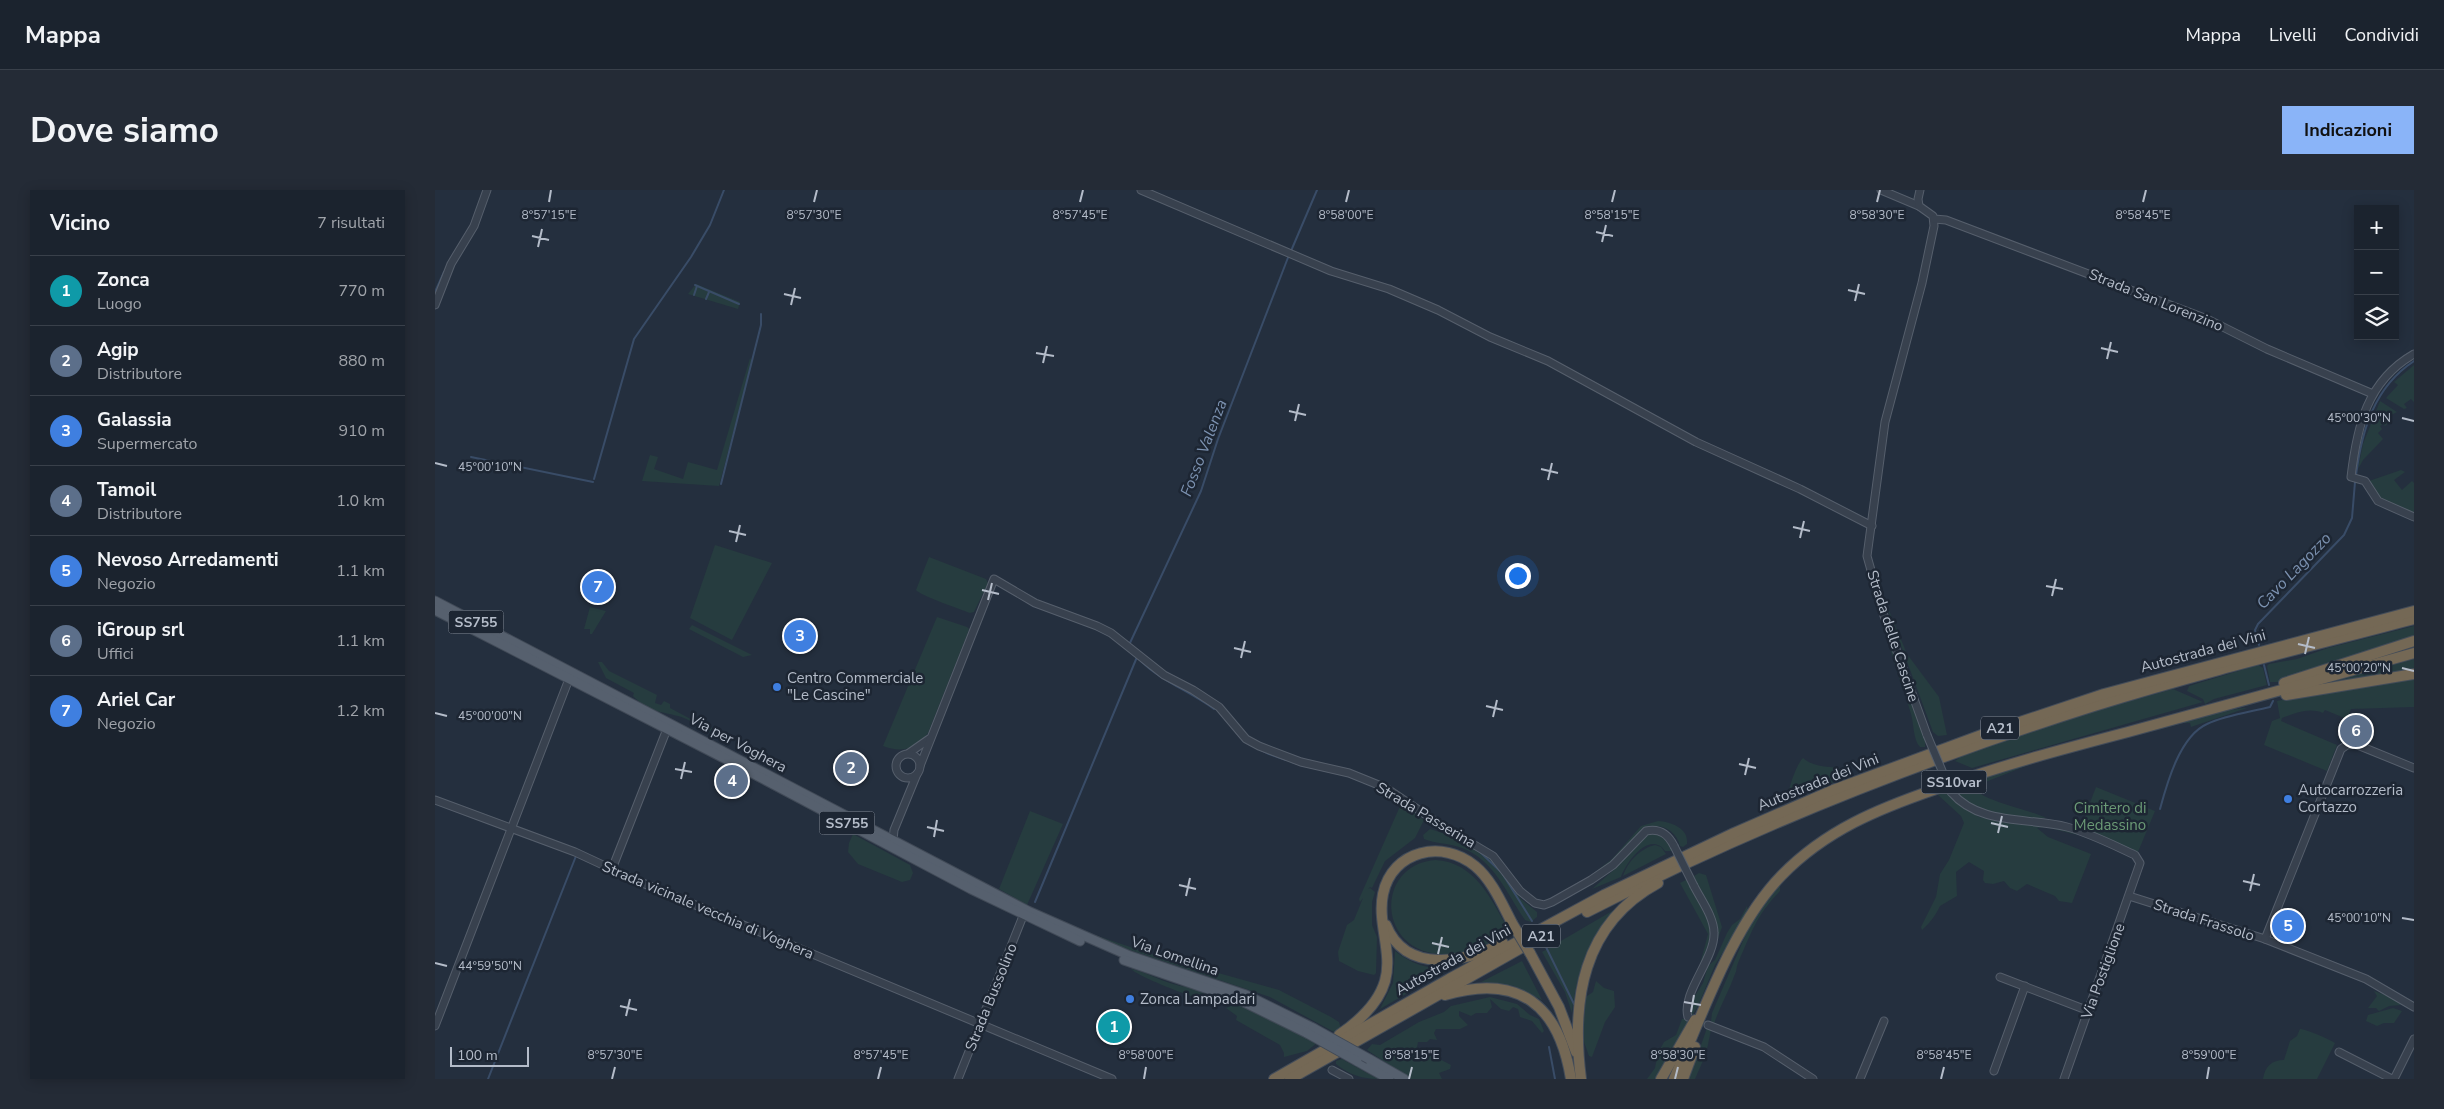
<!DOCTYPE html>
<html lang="it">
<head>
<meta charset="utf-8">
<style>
	:root { --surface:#1b232e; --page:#242b36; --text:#f1f3f6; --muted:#a0a4aa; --line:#39404a; --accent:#8ab4f8 }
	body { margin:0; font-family:"Nunito Sans",sans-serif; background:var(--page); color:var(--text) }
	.controls { position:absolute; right:15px; top:15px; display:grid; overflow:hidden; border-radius:0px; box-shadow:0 2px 12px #0003 }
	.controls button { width:45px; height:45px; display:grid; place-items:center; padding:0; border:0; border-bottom:1px solid var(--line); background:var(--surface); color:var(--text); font:25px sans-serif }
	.scale { position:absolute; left:15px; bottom:12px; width:79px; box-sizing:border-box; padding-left:5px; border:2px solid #b4bcc9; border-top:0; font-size:14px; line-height:18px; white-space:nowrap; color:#b4bcc9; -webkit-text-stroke:4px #1d2633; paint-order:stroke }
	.you { position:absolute; left:1082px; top:385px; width:18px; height:18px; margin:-12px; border:4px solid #fff; border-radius:50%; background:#1a73e8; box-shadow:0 0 0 8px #1a73e833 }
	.badge { display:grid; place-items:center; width:32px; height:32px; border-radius:50%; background:var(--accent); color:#fff; font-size:16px; font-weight:700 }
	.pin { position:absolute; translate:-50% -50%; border:2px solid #fff; box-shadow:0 1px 5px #0006 }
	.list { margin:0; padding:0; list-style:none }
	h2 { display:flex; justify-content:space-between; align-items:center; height:65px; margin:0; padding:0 20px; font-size:21px }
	h2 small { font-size:16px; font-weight:400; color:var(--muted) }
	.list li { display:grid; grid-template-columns:32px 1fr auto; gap:15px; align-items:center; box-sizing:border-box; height:70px; padding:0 20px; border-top:1px solid var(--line) }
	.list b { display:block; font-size:19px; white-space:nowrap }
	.list p { margin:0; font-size:16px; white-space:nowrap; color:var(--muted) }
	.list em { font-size:16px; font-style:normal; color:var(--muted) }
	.icon { flex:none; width:28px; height:28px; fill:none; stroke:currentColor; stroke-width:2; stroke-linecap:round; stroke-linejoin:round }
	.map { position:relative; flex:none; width:1979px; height:889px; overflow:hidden; border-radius:0px }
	header { display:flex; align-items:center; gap:30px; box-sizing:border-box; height:70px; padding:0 25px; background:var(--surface); border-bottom:1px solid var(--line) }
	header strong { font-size:24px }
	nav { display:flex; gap:28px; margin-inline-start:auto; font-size:18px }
	.intro { display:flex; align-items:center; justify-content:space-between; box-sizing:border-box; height:120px; padding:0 30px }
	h1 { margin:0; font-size:35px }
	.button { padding:12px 22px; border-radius:0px; background:var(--accent); color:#111; font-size:18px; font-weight:700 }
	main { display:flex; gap:30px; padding:0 30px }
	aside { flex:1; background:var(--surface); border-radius:0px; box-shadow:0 2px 12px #0003 }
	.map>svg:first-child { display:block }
</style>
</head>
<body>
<header>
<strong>Mappa</strong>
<nav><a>Mappa</a><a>Livelli</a><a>Condividi</a></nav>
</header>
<div class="intro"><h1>Dove siamo</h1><a class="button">Indicazioni</a></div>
<main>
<aside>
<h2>Vicino<small>7 risultati</small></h2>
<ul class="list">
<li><span class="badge" style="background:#0f9aa8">1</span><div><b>Zonca</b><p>Luogo</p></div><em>770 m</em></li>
<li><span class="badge" style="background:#5c6f8a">2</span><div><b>Agip</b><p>Distributore</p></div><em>880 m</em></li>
<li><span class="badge" style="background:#3f7fe0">3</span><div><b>Galassia</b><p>Supermercato</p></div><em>910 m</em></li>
<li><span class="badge" style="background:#5c6f8a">4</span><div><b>Tamoil</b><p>Distributore</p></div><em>1.0 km</em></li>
<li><span class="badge" style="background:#3f7fe0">5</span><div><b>Nevoso Arredamenti</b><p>Negozio</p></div><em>1.1 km</em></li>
<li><span class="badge" style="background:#5c6f8a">6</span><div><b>iGroup srl</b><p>Uffici</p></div><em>1.1 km</em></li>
<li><span class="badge" style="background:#3f7fe0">7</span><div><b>Ariel Car</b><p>Negozio</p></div><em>1.2 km</em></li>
</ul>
</aside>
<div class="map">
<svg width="1979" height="889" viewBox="0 0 1979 889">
	<rect width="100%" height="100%" fill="#242f3e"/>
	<g fill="#263c3f">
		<path d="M261 94 305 112 303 119 253 104Z"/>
		<path d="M315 168 317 171 284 296 207 291 215 265 223 267 219 279 248 289 253 272 282 280Z"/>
		<path d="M1979 175V212L1976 209 1969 214 1972 218 1969 219 1951 208 1963 195 1959 192Z"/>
		<path d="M1945 211 1962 222 1954 226 1957 230 1950 236 1948 234 1945 236 1947 239 1943 243 1948 249 1928 270 1923 279 1928 254Z"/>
		<path d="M1966 280 1970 282 1959 290 1967 300 1977 291 1979 293V324L1946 310 1941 306 1934 291Z"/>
		<path d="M280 355 337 373 297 450 255 428Z"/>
		<path d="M494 367 551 389 553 393 539 422 535 423C525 419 486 406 481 400Z"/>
		<path d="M1446 401 1472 464 1504 507 1512 545 1503 546 1498 542Z"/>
		<path d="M155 417 171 421 157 444H155V439H149Z"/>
		<path d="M502 427 532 437 534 439 532 445 493 543C481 560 466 563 448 556Z"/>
		<path d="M257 435 317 465 308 467 254 439Z"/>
		<path d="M1979 436V449L1843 492H1835L1832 476 1834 474 1862 469 1893 458Z"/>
		<path d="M1454 448 1469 496 1490 548V557H1485C1478 550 1479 534 1476 524 1472 507 1453 461 1454 448Z"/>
		<path d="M1979 469V480L1887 494Z"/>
		<path d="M163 472H167L174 481 222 505 220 513 226 515 229 511 235 514V518L265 534 267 530 277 538 275 542C265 537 254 529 243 526 224 521 213 522 198 506L199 503 171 488Z"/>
		<path d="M1823 475 1828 478 1832 495 1779 509 1770 514 1768 509 1752 501 1754 496Z"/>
		<path d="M1979 489V517L1916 519 1912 529 1890 520 1888 523C1874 517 1861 523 1847 528L1846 531 1902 555 1892 581 1829 555 1837 531 1845 528 1842 511 1898 500Z"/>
		<path d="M1738 499 1768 512 1537 578 1520 571 1529 564 1648 524Z"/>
		<path d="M1809 518H1812L1756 537 1755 533H1745L1781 522Z"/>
		<path d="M1368 568C1380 579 1401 576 1416 580L1418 584C1407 592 1390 594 1376 598 1368 600 1364 607 1354 606 1352 599 1363 572 1368 568Z"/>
		<path d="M1601 572 1538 597C1546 611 1593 619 1611 628 1588 631 1527 623 1518 598L1529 594Z"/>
		<path d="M1661 597 1720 621 1703 662 1645 639Z"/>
		<path d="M1509 600 1519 611 1544 627 1626 638 1643 643V645L1610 637 1602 638 1613 647 1656 664 1637 713 1624 711 1620 706 1592 694 1582 701 1575 698 1569 691 1558 694 1550 693 1548 690 1549 681 1534 672 1521 682 1522 706 1505 716C1501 725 1494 734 1487 740L1486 737 1501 707 1505 684 1514 670 1529 633 1526 626 1503 605Z"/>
		<path d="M966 614 989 630 980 648 950 671 937 698 935 697 933 699 935 698 940 702 937 712V735L942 747 941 783 939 785 923 781 904 771 903 762 912 735 919 730 928 708 925 712 924 709Z"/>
		<path d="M595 621 628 634 592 715 564 699Z"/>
		<path d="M1223 631C1236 632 1254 638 1252 654L1248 657 1245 656C1240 636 1218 630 1203 644 1192 653 1185 667 1174 676 1166 682 1156 687 1147 692L1177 669 1206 636Z"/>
		<path d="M995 639 1017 646 1056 669 1086 709 1102 722V727L1096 732 1090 730C1072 704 1059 670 1027 658 1015 653 1000 654 989 649L988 645Z"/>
		<path d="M418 644 475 675 478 683 475 690 467 692 423 674 413 662 414 653Z"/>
		<path d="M1215 644C1227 644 1232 649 1237 661H1230C1215 640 1191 672 1186 687L1157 699 1181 678 1210 646Z"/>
		<path d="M1220 655 1226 657 1231 664 1188 686C1192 672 1206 658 1220 655Z"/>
		<path d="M1000 670C1041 672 1056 710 1075 742 1063 748 1050 756 1037 760 944 787 931 676 1000 670Z"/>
		<path d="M1264 683 1271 685 1287 737 1276 768 1282 738 1259 686Z"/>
		<path d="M1253 689C1273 729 1285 735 1264 778L1273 744 1245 693Z"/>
		<path d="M1345 695V701C1320 727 1317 742 1303 773 1301 777 1302 781 1300 784 1294 801 1284 818 1279 834L1276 831 1277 823 1314 737 1328 715Z"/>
		<path d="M1312 716 1313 721 1280 775 1263 816 1257 826 1255 824 1256 812 1268 793 1273 776 1280 770 1292 743 1297 735 1305 729Z"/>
		<path d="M1184 717C1154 751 1142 778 1137 823L1130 802 1107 762Z"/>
		<path d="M651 742 719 765 844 800 896 827 904 832 906 839 899 842 835 807 683 756Z"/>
		<path d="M960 761C976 774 993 779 1014 779L945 819 958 793Z"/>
		<path d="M1087 771 1107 810 1079 796 1046 792Z"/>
		<path d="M696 779C711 782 724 790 738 794 754 799 774 798 787 811L784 814C771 813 705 788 696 779Z"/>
		<path d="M1161 791 1169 798 1179 801 1180 817 1170 832 1157 867 1154 866C1152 859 1148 852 1148 845 1147 833 1152 820 1149 808L1158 802Z"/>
		<path d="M1939 801 1959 808 1966 815 1954 816 1944 821 1941 818H1933L1942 806Z"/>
		<path d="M1055 807 1082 814 1095 825 1104 829 1109 841 1107 843 1097 831 1085 827 1083 819 1078 817 1074 821 1066 819 1055 809 1057 817 1052 823H1041L1036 826 1024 821V826L1033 835 1025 839H1001L999 843 1002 850 995 849 992 852H983L982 857C994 868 1003 867 1016 875L1015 879 1004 883 1007 889H976L932 860 937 854 945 855 984 832 1009 822 1016 816Z"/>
		<path d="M801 814 839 829 882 853 872 861 849 867V863L845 855 801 830 802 826 791 818Z"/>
		<path d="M1958 818 1967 821 1959 833H1949L1942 836 1931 831 1933 825Z"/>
		<path d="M1247 829H1252L1255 832 1237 859 1222 889H1212L1220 878 1223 863 1229 852 1241 845Z"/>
		<path d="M1272 838 1276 840 1271 864 1260 889H1254Z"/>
		<path d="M1865 839C1871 839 1894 849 1900 853L1882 889H1828C1830 876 1837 870 1849 870L1855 851 1862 846Z"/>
		<path d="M907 869 943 889C927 889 913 884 901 874V871Z"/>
	</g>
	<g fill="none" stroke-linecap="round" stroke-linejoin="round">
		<g stroke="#394c67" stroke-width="2">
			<path d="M856 61 882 0"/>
			<path d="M260 95 304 114"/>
			<path d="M0 102 9 82"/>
			<path d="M259 105 262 96"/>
			<path d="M271 109 274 102"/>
			<path d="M36 267 158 292"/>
			<path d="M1921 285C1927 240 1939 197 1979 171"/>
			<path d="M159 289 199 149 256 67 275 35 289 0"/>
			<path d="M286 294 326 135V124"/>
			<path d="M694 455 766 301 783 249 854 65"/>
			<path d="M1824 455 1820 440 1823 434 1909 345 1917 328 1920 292"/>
			<path d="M704 469C725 491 755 501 779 519"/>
			<path d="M1829 475 1834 495"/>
			<path d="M814 554 834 564 851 570"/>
			<path d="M857 572 869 576"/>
			<path d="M941 597 963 610"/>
			<path d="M966 613 1045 662 1067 683 1097 731"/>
			<path d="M1725 619C1732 593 1745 546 1772 534 1791 525 1815 522 1835 517L1838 511"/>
			<path d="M600 712 702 467"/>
			<path d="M1109 753 1139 814"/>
			<path d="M1114 857 1120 889"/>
			<path d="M53 889 141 666"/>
		</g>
		<g stroke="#565f6c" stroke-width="9">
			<g id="minor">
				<path d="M706 0 896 81 954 99 1003 120 1055 147 1113 171 1261 252 1365 299 1437 336"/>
				<path d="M1446 0 1484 16"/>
				<path d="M1485 0 1483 9 1484 16 1498 26 1499 36 1487 93 1450 232 1432 366 1448 423 1492 545"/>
				<path d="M1499 29 1511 30 1772 129 1832 159 1938 204"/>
				<path d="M0 115 16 74 39 36 52 0"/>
				<path d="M1979 164C1932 191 1922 236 1916 287L1930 291 1943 311 1979 327"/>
				<path d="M474 563 494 549"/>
				<circle cx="473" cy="576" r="12"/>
				<path d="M485 576 559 389 600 413 662 436 676 443 729 485 758 500 784 517 811 549 824 556 866 572 914 583 951 598 1006 635 1058 666 1085 701 1100 713 1109 715 1117 712 1156 690 1178 675 1211 641C1225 638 1233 644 1239 656"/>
				<path d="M1516 602C1545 636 1593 627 1632 637 1655 643 1678 655 1700 665L1705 673 1629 889"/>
				<path d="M0 610 140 662 198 689 677 889"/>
				<path d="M458 650 459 640 482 584"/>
				<path d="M177 679 232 539"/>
				<path d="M1694 706 1830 749 1931 789 1979 817"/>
				<path d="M1830 749 1906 559 1912 555 1920 554 1979 578"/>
				<path d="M1565 787 1654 821"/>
				<path d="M1253 827C1246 803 1280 769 1279 743 1279 727 1266 710 1259 696"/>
				<path d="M1273 835 1329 857 1378 889"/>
				<path d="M0 836 134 489"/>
				<path d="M1904 862 1957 889"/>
				<path d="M897 880 914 889"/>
				<path d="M1559 881 1590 796"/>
				<path d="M523 889 588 726"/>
				<path d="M1425 889 1449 831"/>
				<path d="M1959 889 1979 849"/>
			</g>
		</g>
		<g stroke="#414a57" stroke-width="11">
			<g id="major">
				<path d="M0 411 593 721 695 766 811 805 878 838"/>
				<path d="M0 420 287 567 536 699 645 751"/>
				<path d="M689 770 805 810 872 843"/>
				<path d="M934 869 969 889"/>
				<path d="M922 871 954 889"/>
			</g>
		</g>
		<g stroke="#434c59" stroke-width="12">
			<g id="highway">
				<path d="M1849 493 1979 451"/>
				<path d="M1851 505 1979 484"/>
				<path d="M1152 722C1315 638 1485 571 1659 516 1765 483 1872 457 1979 429"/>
				<path d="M951 735C971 785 1031 772 1068 753"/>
				<path d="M1095 763 1124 817 1141 862"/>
				<path d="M1010 805C1084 783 1124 815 1136 889"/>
				<path d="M904 845C923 832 943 815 950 791 958 763 942 733 948 704 957 660 1008 649 1040 676 1057 690 1067 714 1077 733"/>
				<path d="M839 889 1014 789 1169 705 1299 643 1398 600 1552 543 1669 504 1979 421"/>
				<path d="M855 889 1093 754"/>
				<path d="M1146 889C1136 811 1147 734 1223 693"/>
				<path d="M1226 889 1260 830"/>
				<path d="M1239 889C1268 824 1297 736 1347 685 1391 640 1443 619 1501 599 1564 576 1628 559 1693 542 1788 516 1884 490 1979 463"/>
				<path d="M1248 889 1260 857"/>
			</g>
		</g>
		<use href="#minor" stroke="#38414e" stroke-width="7"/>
		<use href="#major" stroke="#56606e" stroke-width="9"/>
		<use href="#highway" stroke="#746855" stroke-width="10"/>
		<g stroke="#565f6c" stroke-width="9" stroke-linecap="butt">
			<g id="minor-bridge">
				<path d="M1492 545 1516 602"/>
				<path d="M1239 656 1259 696"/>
			</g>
		</g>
		<g stroke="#414a57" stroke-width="11" stroke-linecap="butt">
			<g id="major-bridge">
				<path d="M878 838 934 869"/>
				<path d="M872 843 922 871"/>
			</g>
		</g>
		<g stroke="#434c59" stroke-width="12" stroke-linecap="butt">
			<path id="highway-bridge" d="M1077 733 1095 763"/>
		</g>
		<use href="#minor-bridge" stroke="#38414e" stroke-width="7"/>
		<use href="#major-bridge" stroke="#56606e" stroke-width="9"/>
		<use href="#highway-bridge" stroke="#746855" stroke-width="10"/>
	</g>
	<path fill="none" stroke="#b4bcc9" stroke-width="2" d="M114 12 116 0M379 12 382 0M645 12 648 0M911 12 914 0M1177 12 1180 0M1442 12 1445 0M1708 12 1711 0M1161 42 1178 46M97 46 114 50M1167 52 1171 35M103 57 107 39M1413 100 1430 104M349 104 366 108M1420 111 1424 94M356 115 360 98M1666 158 1683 162M601 163 619 166M1672 169 1676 152M608 173 612 156M854 221 871 225M1967 228 1979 231M860 231 864 214M0 273 12 276M1106 279 1123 283M1113 290 1117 273M1358 337 1375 341M294 341 311 345M1365 348 1369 331M301 352 305 335M1611 396 1628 399M547 400 564 404M1617 406 1621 389M553 410 557 393M1863 454 1880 458M799 458 816 462M1870 464 1874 447M806 468 810 451M1967 478 1979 481M1051 516 1068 520M0 523 12 526M1058 527 1062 510M1304 574 1321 578M240 579 257 582M1310 585 1314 568M246 589 250 572M1556 633 1573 637M492 637 509 641M1563 643 1567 626M499 647 502 630M1808 691 1825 695M744 695 761 699M1815 701 1819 684M751 706 755 688M1967 728 1979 730M997 753 1014 757M1003 764 1007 747M0 773 12 776M1249 812 1266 815M185 816 202 820M1256 822 1259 805M191 826 195 809M177 889 180 877M443 889 446 877M709 889 711 877M974 889 977 877M1240 889 1243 877M1506 889 1509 877M1772 889 1774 877"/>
	<g fill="#3f7fe0" stroke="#1d2633" stroke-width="2">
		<circle cx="342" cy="497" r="5"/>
		<circle cx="1853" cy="609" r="5"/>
		<circle cx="695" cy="809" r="5"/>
	</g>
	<g text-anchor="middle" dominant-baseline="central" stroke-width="5" stroke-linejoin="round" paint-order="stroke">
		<g fill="#1d2633" stroke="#878f9c" stroke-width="1">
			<rect x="13.5" y="420.5" width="55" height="23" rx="4"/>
			<rect x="1546" y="526.5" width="38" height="23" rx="4"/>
			<rect x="1486.5" y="580.5" width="65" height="23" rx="4"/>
			<rect x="384.5" y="621.5" width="55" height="23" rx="4"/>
			<rect x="1087" y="734.5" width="38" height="23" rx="4"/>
		</g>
		<g font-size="14" font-weight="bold" fill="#b4bcc9">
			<text x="41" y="432">SS755</text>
			<text x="1565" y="538">A21</text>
			<text x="1519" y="592">SS10var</text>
			<text x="412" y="633">SS755</text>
			<text x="1106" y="746">A21</text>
		</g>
		<g font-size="15" fill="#b4bcc9" stroke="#1d2633">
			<text transform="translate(1721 110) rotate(22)">Strada San Lorenzino</text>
			<text transform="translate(1458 446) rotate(72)">Strada delle Cascine</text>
			<text transform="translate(1768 461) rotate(-15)">Autostrada dei Vini</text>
			<text transform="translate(303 553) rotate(28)">Via per Voghera</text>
			<text transform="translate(1383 592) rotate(-22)">Autostrada dei Vini</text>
			<text transform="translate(991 625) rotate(31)">Strada Passerina</text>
			<text transform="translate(273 720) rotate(23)">Strada vicinale vecchia di Voghera</text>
			<text transform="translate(1769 730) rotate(18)">Strada Frassolo</text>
			<text transform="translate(740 766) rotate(19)">Via Lomellina</text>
			<text transform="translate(1018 770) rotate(-29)">Autostrada dei Vini</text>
			<text transform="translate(1668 781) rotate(-70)">Via Postiglione</text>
			<text transform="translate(556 807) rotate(-68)">Strada Bussolino</text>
		</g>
		<g font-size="15" fill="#b4bcc9" stroke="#1d2633" text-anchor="start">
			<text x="352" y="488">Centro Commerciale<tspan x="352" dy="17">"Le Cascine"</tspan></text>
			<text x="1863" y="600">Autocarrozzeria<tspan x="1863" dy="17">Cortazzo</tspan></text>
			<text x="705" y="809">Zonca Lampadari</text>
		</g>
		<g font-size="15" fill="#6b9a76" stroke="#1d2633">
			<text x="1675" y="618">Cimitero di<tspan x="1675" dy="17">Medassino</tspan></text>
		</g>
		<g font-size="16" font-style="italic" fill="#7c92b1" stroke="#1d2633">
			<text transform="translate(769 258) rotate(-69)">Fosso Valenza</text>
			<text transform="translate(1859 381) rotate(-46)">Cavo Lagozzo</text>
		</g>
	</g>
	<g font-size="12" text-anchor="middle" fill="#b4bcc9" stroke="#1d2633" stroke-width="5" stroke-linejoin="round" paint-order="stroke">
		<text x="114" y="29">8°57'15"E</text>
		<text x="379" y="29">8°57'30"E</text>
		<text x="645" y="29">8°57'45"E</text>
		<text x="1177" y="29">8°58'15"E</text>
		<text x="1442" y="29">8°58'30"E</text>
		<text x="911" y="29">8°58'00"E</text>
		<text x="1708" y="29">8°58'45"E</text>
		<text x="1924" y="232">45°00'30"N</text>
		<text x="55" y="281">45°00'10"N</text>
		<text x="1924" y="482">45°00'20"N</text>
		<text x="55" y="530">45°00'00"N</text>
		<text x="1924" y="732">45°00'10"N</text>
		<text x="55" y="780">44°59'50"N</text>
		<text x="180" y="869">8°57'30"E</text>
		<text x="446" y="869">8°57'45"E</text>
		<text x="711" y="869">8°58'00"E</text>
		<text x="977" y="869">8°58'15"E</text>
		<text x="1243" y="869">8°58'30"E</text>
		<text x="1509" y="869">8°58'45"E</text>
		<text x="1774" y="869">8°59'00"E</text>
	</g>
</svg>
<div class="controls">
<button>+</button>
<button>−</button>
<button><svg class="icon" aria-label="layers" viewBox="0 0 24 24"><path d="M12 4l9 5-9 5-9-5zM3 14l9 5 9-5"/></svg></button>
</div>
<div class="scale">100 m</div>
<div class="you"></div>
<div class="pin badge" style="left:679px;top:837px;background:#0f9aa8">1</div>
<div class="pin badge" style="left:416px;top:578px;background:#5c6f8a">2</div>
<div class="pin badge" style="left:365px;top:446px;background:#3f7fe0">3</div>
<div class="pin badge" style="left:297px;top:591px;background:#5c6f8a">4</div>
<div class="pin badge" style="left:1853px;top:736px;background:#3f7fe0">5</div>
<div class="pin badge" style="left:1921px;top:541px;background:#5c6f8a">6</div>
<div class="pin badge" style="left:163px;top:397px;background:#3f7fe0">7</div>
</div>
</main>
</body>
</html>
